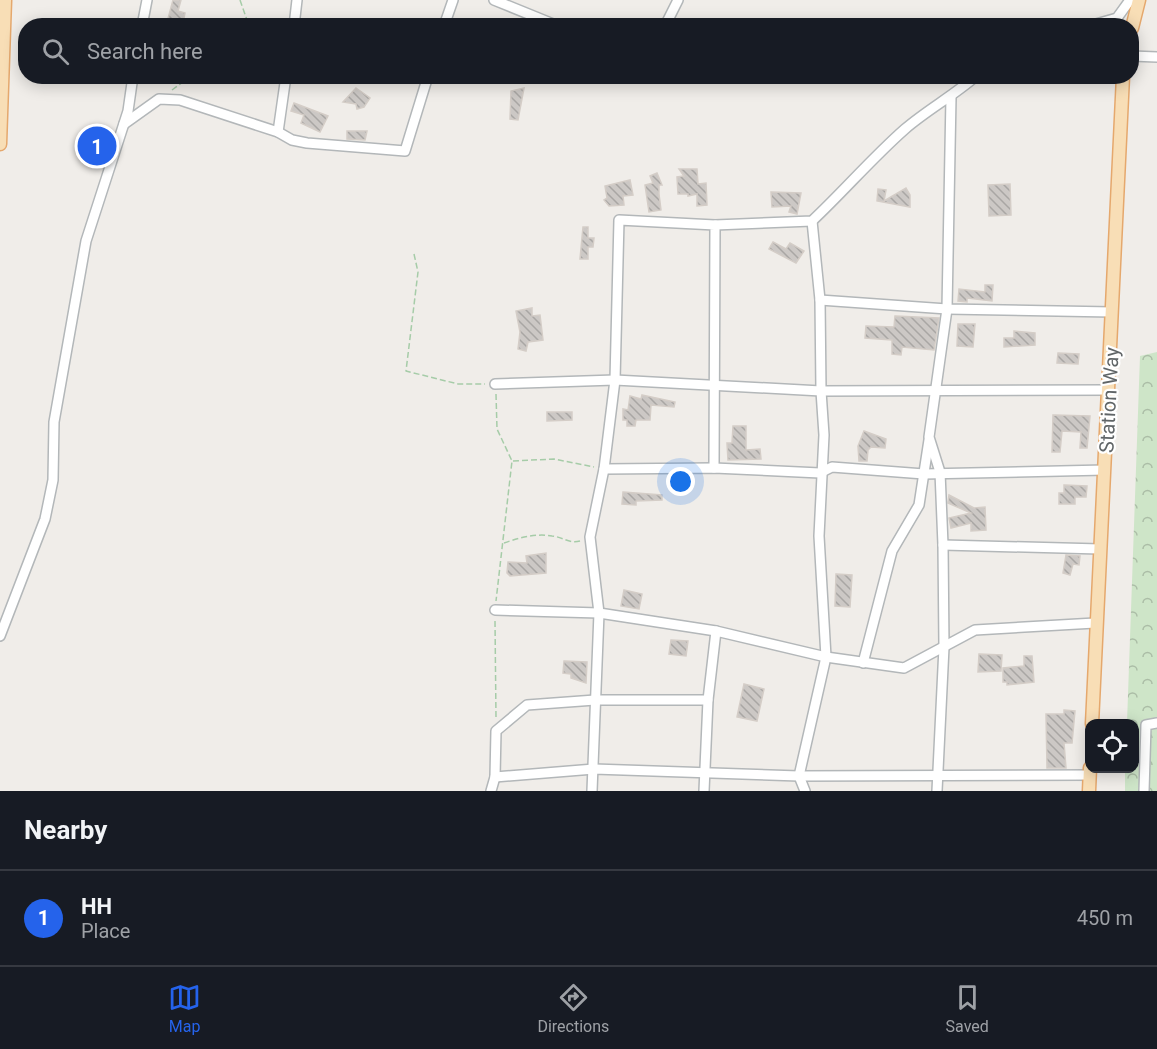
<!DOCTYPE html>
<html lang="en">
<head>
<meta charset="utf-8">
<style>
	:root { --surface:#171b24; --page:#242831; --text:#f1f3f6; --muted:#9ea1a6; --line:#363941; --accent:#2563eb }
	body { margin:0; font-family:Roboto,sans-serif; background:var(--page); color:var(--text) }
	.controls { position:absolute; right:18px; bottom:18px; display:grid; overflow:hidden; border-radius:12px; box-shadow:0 3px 15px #0003 }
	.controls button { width:54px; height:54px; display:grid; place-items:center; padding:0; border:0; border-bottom:2px solid var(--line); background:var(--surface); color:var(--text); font:30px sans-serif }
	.you { position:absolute; left:681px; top:482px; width:21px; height:21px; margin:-15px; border:4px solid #fff; border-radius:50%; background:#1a73e8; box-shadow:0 0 0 9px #1a73e833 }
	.badge { display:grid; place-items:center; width:39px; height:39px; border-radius:50%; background:var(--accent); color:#fff; font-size:20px; font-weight:700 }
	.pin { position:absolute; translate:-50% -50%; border:3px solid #fff; box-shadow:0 2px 6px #0006 }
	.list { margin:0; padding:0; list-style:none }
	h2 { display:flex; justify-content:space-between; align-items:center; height:78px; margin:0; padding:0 24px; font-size:26px }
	h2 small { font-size:20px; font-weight:400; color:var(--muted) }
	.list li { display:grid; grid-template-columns:39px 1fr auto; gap:18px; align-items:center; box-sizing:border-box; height:96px; padding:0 24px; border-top:2px solid var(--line) }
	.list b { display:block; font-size:22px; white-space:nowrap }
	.list p { margin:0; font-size:20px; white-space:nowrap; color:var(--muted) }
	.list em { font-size:20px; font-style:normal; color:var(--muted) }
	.icon { flex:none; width:33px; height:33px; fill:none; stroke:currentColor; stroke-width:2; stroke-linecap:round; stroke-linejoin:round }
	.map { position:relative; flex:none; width:1157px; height:791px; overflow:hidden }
	.search { position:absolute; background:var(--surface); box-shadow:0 3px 15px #0003; left:18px; right:18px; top:18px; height:66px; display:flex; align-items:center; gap:15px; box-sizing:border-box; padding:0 21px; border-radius:24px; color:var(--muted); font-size:22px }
	.sheet { height:174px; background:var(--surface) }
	nav { display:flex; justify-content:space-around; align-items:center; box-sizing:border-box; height:84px; border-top:2px solid var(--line); background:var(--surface); font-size:16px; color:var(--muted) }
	nav a { display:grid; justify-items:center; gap:3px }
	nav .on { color:var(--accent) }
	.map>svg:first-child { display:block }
</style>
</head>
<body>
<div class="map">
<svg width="1157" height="791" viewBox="0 0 1157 791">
	<defs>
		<pattern id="forest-crowns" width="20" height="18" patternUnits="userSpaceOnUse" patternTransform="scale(1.5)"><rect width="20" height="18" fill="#cee5c8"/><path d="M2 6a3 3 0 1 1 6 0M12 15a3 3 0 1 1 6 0" fill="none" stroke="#abbda6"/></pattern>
		<pattern id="building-back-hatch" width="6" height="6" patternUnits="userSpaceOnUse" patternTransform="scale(1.5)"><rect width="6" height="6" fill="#ccc8c5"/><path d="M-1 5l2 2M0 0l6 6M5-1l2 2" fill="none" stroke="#a9a6a4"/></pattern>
	</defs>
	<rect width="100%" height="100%" fill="#f0ede9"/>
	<path fill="url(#forest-crowns)" d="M1157 352V791H1125V769L1134 768V724L1127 723 1140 356Z"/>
	<g fill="url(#building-back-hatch)" stroke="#d4cdc7" stroke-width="1.5">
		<path d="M173 0H181L178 11 185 13 183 23 166 26Z"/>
		<path d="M356 88 370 98 364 107 357 109 356 104 343 102Z"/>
		<path d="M524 88 518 120 510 119 511 91Z"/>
		<path d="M294 103 328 116 320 132 301 123 304 115 291 111Z"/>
		<path d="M87 130 108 131 105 161 86 160Z"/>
		<path d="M347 131H367L365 140 347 139Z"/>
		<path d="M679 169H697L698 184 706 183 707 205 697 206V194L688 196V194H678L677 177 684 176Z"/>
		<path d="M657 173 662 185H659V194L661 210 649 212 645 185 653 183 650 176Z"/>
		<path d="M630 180 633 195 623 196 624 205 609 206 604 200 607 198 605 186Z"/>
		<path d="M1010 184 1011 215 989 216 988 185Z"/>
		<path d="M906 188 910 195V207L877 201 878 189 886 190 884 201Z"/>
		<path d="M771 192 801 193 797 214 789 212 791 206 772 207Z"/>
		<path d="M583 227H588V238H594L593 247H588V259H580Z"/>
		<path d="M773 242 786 249 790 243 804 251 796 263 769 249Z"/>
		<path d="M985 285H993L992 301 967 298V302L958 301 959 289 985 292Z"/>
		<path d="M532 308V316L540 315 543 340 528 342 526 351 518 349 520 332 516 311Z"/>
		<path d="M895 316 939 318 934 350 902 347 901 355 892 354V340L865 338 866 326 894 327Z"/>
		<path d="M958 324H975L973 347 957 346Z"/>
		<path d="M1014 331 1035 333V345L1004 347V338H1014Z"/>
		<path d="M1058 353 1079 354 1078 364 1057 363Z"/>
		<path d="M642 395 675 402 674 407 651 405 650 420H636L635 426H627V420H623V409L628 410 630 396 641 399Z"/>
		<path d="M547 412H572V420L547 421Z"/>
		<path d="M1053 415 1090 416 1087 448H1080L1081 432 1062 431 1060 452H1052Z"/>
		<path d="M733 426H746V450L760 449 761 459 728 460 727 443H732Z"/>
		<path d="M864 431 886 439 885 448 871 447 868 450 867 461H859L858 446Z"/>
		<path d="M1064 485 1087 486 1086 497H1075V504H1059V493H1064Z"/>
		<path d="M623 492 662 495V500L636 501V505L622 504Z"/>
		<path d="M949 495 974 508 985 507 986 530 971 531V523L951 528 949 518 971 513 948 503Z"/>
		<path d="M546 553V573L510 576 507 573 508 562 527 563 526 556Z"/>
		<path d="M1066 555 1080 556 1079 565 1073 564 1070 575 1063 573Z"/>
		<path d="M836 574 852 575 850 607 835 606Z"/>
		<path d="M624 590 642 594 639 609 621 606Z"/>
		<path d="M671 640 688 641 686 656 669 654Z"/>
		<path d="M979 654 1002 655 1001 671 978 672Z"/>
		<path d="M1024 656H1032L1034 682 1007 685V682H1003V668L1024 666Z"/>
		<path d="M564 661 587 662 586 683 571 678V674L563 673Z"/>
		<path d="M744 684 764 689 757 721 737 717Z"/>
		<path d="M1064 710 1075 711 1072 743H1064L1066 768H1047L1046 714H1064Z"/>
	</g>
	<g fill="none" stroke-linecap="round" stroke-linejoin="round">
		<g stroke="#b3b7b9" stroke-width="12">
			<g id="minor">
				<path d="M494 0 558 26"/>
				<path d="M142 26 147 0"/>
				<path d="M294 26 297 0"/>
				<path d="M444 26 453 0"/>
				<path d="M665 26 678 0"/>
				<path d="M1089 26 1117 18 1130 0"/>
				<path d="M1132 56 1157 57"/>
				<path d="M124 124 159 99 180 100 278 132 292 140 307 143 405 151 428 76"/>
				<path d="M278 132 286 76"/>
				<path d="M715 225 812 221C844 191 872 158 905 129 927 110 953 96 976 76"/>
				<path d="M820 300 947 309 1112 312"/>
				<path d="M495 384 615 380 821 391 1109 390"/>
				<path d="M604 469 714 468 820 473 832 467 924 474 1105 470"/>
				<path d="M943 545 1100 549"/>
				<path d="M495 610 599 613 716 631 826 657 904 668 975 630 1095 623"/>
				<path d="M0 636 45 519 53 480 54 422 86 241 128 111 133 76"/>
				<path d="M863 663 892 551 919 505 929 440"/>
				<path d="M495 777 594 769 799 776 1090 775"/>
				<path d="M491 791 495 777 496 731 527 705 595 700H708"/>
				<path d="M592 791 599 613 590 537 604 469 615 380 619 220 715 225 714 468"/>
				<path d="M704 791 708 700 716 631"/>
				<path d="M805 791 799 776 826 657 819 536 824 435 821 391 820 300 812 221"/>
				<path d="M937 791 944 647 943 545 940 472 929 437 947 309 951 97"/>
				<path d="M1144 791 1146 725 1157 723"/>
			</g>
		</g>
		<g stroke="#e5a86d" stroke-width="15">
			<g id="major">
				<path d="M1132 28 1139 0"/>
				<path d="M0 144 5 0"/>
				<path d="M1092 724 1123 76"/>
				<path d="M1089 791 1090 768"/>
			</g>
		</g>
		<g stroke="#a6cca8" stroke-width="1.5" stroke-dasharray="6 3" stroke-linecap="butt">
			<path d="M240 0 247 20 245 26"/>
			<path d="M172 90 191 76"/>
			<path d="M414 254 418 272 406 371 458 384H485"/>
			<path d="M496 394 497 429 512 461 496 601"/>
			<path d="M513 461 554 459 594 467"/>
			<path d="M504 543C518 538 536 533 552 536 563 537 569 544 580 541"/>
			<path d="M495 621 496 718"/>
		</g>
		<use href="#minor" stroke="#fff" stroke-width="9"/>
		<use href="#major" stroke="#f8deb6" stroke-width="12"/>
	</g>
	<g text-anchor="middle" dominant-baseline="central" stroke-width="4.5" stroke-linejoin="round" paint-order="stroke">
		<g font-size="20" fill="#606567" stroke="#fff">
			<text transform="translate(1109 400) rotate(-87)">Station Way</text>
		</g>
	</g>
</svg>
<div class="controls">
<button><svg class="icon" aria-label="locate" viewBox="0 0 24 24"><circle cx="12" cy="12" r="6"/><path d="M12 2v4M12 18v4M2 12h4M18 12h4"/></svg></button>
</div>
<div class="you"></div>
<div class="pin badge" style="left:97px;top:146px">1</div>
<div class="search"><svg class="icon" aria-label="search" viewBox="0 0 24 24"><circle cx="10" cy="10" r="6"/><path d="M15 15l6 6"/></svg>Search here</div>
</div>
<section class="sheet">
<h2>Nearby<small></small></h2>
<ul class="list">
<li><span class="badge">1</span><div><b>HH</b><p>Place</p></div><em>450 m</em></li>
</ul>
</section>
<nav>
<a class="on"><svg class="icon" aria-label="map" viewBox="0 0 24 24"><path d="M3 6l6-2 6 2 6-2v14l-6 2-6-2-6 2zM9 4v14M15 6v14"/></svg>Map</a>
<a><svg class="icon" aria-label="directions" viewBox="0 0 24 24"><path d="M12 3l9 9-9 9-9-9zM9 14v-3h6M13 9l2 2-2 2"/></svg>Directions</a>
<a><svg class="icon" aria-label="saved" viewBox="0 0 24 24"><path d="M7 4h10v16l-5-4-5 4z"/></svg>Saved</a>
</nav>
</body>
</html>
